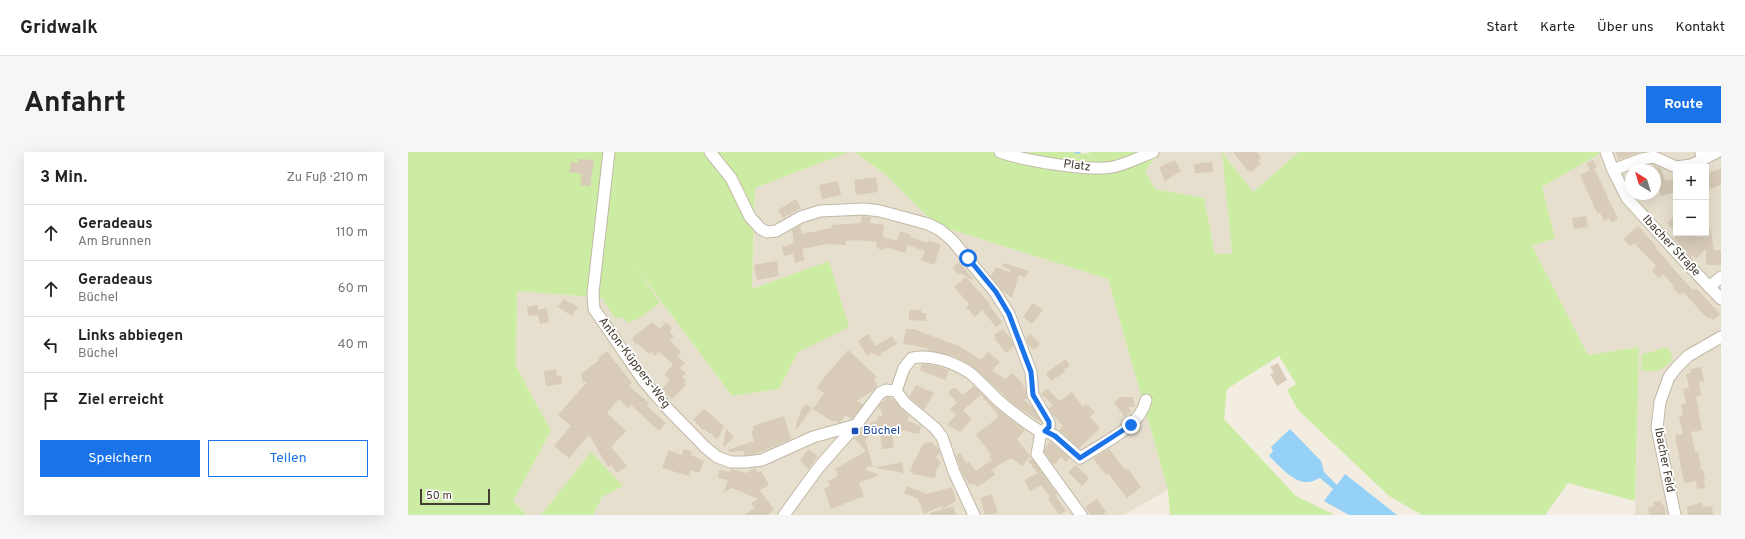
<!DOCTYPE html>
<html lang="de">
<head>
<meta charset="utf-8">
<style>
	:root { --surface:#fff; --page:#f6f6f6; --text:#222; --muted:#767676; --line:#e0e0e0; --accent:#1a73e8 }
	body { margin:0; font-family:Overpass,sans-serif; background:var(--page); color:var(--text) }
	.controls { position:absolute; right:12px; top:12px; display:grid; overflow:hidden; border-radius:0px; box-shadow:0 4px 16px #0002 }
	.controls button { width:36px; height:36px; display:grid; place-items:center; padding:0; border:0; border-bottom:1px solid var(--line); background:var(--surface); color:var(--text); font:20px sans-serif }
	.compass { position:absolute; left:1217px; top:12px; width:36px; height:36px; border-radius:50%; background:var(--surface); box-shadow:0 4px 16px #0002; rotate:322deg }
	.scale { position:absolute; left:12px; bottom:10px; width:70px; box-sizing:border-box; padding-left:4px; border:2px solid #443c31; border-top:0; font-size:11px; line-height:14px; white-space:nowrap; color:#443c31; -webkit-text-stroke:3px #fff; paint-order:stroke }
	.stop { position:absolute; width:12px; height:12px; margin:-9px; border:3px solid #1a73e8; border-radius:50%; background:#fff }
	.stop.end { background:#1a73e8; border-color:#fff; box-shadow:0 1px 4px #0008 }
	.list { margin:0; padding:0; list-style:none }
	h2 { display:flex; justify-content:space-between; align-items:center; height:52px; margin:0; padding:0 16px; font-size:17px }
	h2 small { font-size:13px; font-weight:400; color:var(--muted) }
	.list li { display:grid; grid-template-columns:26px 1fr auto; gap:12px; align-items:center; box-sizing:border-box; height:56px; padding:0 16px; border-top:1px solid var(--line) }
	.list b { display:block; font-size:15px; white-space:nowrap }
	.list p { margin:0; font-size:13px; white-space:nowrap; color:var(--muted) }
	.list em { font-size:13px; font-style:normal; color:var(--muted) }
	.actions { display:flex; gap:8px; padding:12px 16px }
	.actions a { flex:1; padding:9px 0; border:1px solid var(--accent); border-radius:0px; text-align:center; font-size:14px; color:var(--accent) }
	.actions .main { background:var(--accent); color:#fff }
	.icon { flex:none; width:22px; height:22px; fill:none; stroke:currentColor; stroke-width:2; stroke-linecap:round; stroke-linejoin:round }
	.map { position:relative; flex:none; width:1313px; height:363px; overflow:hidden; border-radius:0px }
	header { display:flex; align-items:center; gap:24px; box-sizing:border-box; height:56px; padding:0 20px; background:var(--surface); border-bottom:1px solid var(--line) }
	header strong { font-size:19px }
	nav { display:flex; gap:22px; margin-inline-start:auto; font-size:14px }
	.intro { display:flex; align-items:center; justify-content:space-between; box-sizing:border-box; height:96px; padding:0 24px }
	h1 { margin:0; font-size:28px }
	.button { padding:10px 18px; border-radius:0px; background:var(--accent); color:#fff; font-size:14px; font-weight:700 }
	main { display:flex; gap:24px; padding:0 24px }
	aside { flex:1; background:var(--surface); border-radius:0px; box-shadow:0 4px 16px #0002 }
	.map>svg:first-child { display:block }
</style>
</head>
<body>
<header>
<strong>Gridwalk</strong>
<nav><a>Start</a><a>Karte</a><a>Über uns</a><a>Kontakt</a></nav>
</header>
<div class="intro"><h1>Anfahrt</h1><a class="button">Route</a></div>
<main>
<aside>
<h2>3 Min.<small>Zu Fuß · 210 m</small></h2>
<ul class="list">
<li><svg class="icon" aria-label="ahead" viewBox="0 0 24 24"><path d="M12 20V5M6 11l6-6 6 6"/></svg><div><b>Geradeaus</b><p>Am Brunnen</p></div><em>110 m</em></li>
<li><svg class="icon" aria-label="ahead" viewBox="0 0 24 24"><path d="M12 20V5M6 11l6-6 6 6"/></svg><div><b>Geradeaus</b><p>Büchel</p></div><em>60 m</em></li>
<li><svg class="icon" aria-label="left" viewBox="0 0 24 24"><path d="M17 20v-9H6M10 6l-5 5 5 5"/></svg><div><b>Links abbiegen</b><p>Büchel</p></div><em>40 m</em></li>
<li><svg class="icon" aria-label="arrive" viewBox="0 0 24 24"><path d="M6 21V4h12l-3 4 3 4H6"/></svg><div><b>Ziel erreicht</b></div></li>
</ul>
<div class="actions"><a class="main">Speichern</a><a>Teilen</a></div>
</aside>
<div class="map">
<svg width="1313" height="363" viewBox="0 0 1313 363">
	<rect width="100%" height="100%" fill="#f3ede1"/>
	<g fill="#e7dfce" fill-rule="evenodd">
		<path d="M441 0H446L477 22 528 73 700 127 760 338 715 363H185L194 345 183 301 133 363H119L105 349 143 279 108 214 109 139 196 146 204 112H225L324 244 371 237 390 200 344 138 347 36Z"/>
		<path d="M751 0H891L845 40 815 1 824 102H807L796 46 747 37 736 19Z"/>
		<path d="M1191 0H1313V363H1227L1231 195 1180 203 1123 94 1147 86 1134 35 1191 2ZM1268 15H1298V81H1268ZM1223 18H1247V42H1223Z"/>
	</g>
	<g fill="#cceca4">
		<path d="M0 0H441L347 36 344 137 421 109 441 175 390 200 371 237 324 244 226 113 252 151 230 167 220 171 215 166 206 165 196 150V146L109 139 108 214 143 279 105 349 119 363H0Z"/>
		<path d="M446 0H666L680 2 682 0H751L737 19 747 37 796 46 807 102H824L814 0 845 40 891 0H1191V2L1134 35 1147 86 1124 94 1180 203 1231 195 1227 349 1160 331 1137 363H1014L981 344 890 258 879 238 888 232 871 204 819 237 816 267 888 344 927 363H762L760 338 700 127 528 73 477 22Z"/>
		<path d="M1253 196H1260L1263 201 1264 208C1253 220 1249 220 1233 218L1234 202 1247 199Z"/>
		<path d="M183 300 215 334 194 345 185 363H133Z"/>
	</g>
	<path fill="#95d0f7" d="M882 277 913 309 916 320 929 333 937 322 989 363H941L916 349 925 337 912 326C909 327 904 330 900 330 885 331 871 313 861 304L865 299 863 295Z"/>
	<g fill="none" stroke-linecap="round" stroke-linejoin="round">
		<path stroke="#95d0f7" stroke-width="3" d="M668 0H671"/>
	</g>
	<g fill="#d8cbb8">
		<path d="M825 0H849L853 6 850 8 853 12 843 20 842 18 840 19Z"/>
		<path d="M1208 0H1233L1210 8Z"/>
		<path d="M171 7 186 8 182 34 172 33 174 22 161 20 163 10 170 11Z"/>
		<path d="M767 8 773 19 757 29 751 15Z"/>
		<path d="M1185 8 1189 15 1186 16 1210 67 1203 70 1201 66 1196 69 1192 61H1189L1172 23 1182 18 1178 11Z"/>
		<path d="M804 10 805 20 787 21 786 12Z"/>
		<path d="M1244 13 1253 16 1257 29 1268 27V40L1253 44 1251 38 1247 39V18H1246Z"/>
		<path d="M1313 17V33L1298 38V21Z"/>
		<path d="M468 25 470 40 448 43 446 28Z"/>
		<path d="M430 29 433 43 414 47 411 33Z"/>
		<path d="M388 47 393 56 375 66 370 58Z"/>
		<path d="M1268 63V81L1259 71Z"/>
		<path d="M454 64 463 65 462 71 476 73 475 85 489 89 492 79 503 83V85L520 91 521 88 533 93 526 113 513 108 517 99 499 93 498 101 477 95 476 98 468 96 469 90 448 88 438 89V93L418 92 394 97 397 108 387 111 385 102 376 104 374 95 386 91 384 78 392 74 394 82 424 76V73L453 71Z"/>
		<path d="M1178 64 1180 75 1166 77 1164 66Z"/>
		<path d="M1230 74 1248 94 1247 95 1270 122 1285 138 1288 136 1312 162 1305 168 1302 165 1300 167 1275 140 1272 143 1264 135 1266 134 1255 122 1251 126 1244 119 1248 114 1226 91 1222 94 1215 87Z"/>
		<path d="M1302 76 1306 98H1313V113H1298V97L1288 107 1285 104 1283 105 1266 86 1272 81H1286L1290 85 1298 84V77Z"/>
		<path d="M369 109 371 124 349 128 346 113Z"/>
		<path d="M551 110 565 127 564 128 552 121 551 123 544 116Z"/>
		<path d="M596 111 621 119 617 126 611 123 604 146 594 138 583 124 588 115 602 120 603 118 594 114Z"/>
		<path d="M558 125 582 152 581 153 594 170 588 175 574 158 567 165 558 155 561 152 546 135Z"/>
		<path d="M156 147 170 155 164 164 150 155Z"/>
		<path d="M625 151 635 158 624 172 615 165Z"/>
		<path d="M130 153V158L139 156 141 170 132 172 130 163 120 164 119 155Z"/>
		<path d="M501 158H513V161H518V169L501 168Z"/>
		<path d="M244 170 252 177 258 170 264 176 261 180 266 184 262 189 273 200 269 204 277 211 272 216 278 221 274 225 278 228 275 231 278 233 264 247 253 238 262 228 256 223 265 212 251 200 247 204 243 200 241 202 229 191 228 193 224 186Z"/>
		<path d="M498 177H505L551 194 573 208 580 200 592 210 584 219 598 227 604 221 611 227 617 236 619 246 616 248 625 256 634 271 605 252 570 219 559 211 546 204 519 198 520 196 495 192Z"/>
		<path d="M595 177 603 187 606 194 598 201 586 186 588 185 586 183Z"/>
		<path d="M460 182 467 194 484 184 489 192 472 202 474 205 462 201 460 205 450 189Z"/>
		<path d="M622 182 632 192 626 198 620 192 618 187Z"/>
		<path d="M440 198 469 225 466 227 469 235 449 249 455 253 444 267 437 263 433 270 430 271 426 268 425 270 405 257 416 241 409 236 418 223Z"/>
		<path d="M199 199 224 231 221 234 241 251 239 254 258 271 251 279 223 253 220 256 211 247 199 261 218 279 203 295 219 314 209 321 203 313 200 315 181 283 161 306 146 294 163 274 150 263 179 230H175L173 222 191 208 190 206Z"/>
		<path d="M658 207 662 214 655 218 657 220 643 229 638 221Z"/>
		<path d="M870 211 879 228 869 234 862 222 866 220 862 215Z"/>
		<path d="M514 212 525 213 541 218 537 228 512 218Z"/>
		<path d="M1293 215 1296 229 1291 230 1293 244 1288 245 1294 278 1283 280 1287 300H1290L1293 318H1295L1297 327 1296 328 1297 336 1289 337 1288 329 1276 331 1267 283 1275 282 1271 264 1275 263 1273 252 1278 251 1275 237 1281 236 1278 222 1283 221 1282 217Z"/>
		<path d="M148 217 149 224 153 223 154 232 138 234 136 219Z"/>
		<path d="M508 233 526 241 516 258 501 245Z"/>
		<path d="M566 234 586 254 617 278 609 287 622 304 614 314 604 306 592 312 584 318 587 323 569 335 568 333 561 332 555 323 548 304 552 301 559 312 561 310 568 319 584 308 581 304 583 303 568 282 590 266 588 264 590 263 573 243 555 258 564 267 552 280 539 273 548 263 542 257 549 251 540 240 545 236H548L554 243Z"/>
		<path d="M639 237 652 249 664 240 675 255 678 252 687 260 682 265 692 276 671 296 651 278 655 274 646 264 641 256 645 253 633 242Z"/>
		<path d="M479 245 484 246 492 255 501 264 500 269 513 274 511 282 483 276 486 296 474 297 471 274 457 288 465 315 459 314 458 318 472 323 451 331 456 344 423 357 416 337 422 334 420 329 430 324 427 317 458 299 446 286 459 273 470 267V263L473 265 475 264 471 254Z"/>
		<path d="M713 245H725L727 255H720L723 260 716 264 706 250Z"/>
		<path d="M398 252 404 256 389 277 387 276 393 258Z"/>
		<path d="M296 257 316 274 309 288 303 281 302 282 296 277 295 278 285 267Z"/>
		<path d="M376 264 383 287 348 302 336 303V299L321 300 320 298 346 289 343 279 346 278 345 274Z"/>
		<path d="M318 277 326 285 315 296Z"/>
		<path d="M642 289 662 306 658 310 653 305 646 313 636 300 637 296Z"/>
		<path d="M523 290 530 296 532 300 528 305 533 311 529 316 527 326 504 322 505 319 501 320 513 296 516 292Z"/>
		<path d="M276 297 284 300 283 303 296 309 291 321 283 318 281 324 254 316 261 298 273 303Z"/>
		<path d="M401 297 410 304 400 317 392 308Z"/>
		<path d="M701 297 717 318 720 317 733 335 719 346 700 321 698 323 685 306Z"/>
		<path d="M624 306 649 342 647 343 658 359 651 363 640 347 642 345 633 333 622 339 616 328 630 321 620 309Z"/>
		<path d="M494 310 496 321 468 316V315Z"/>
		<path d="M668 313 681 326 674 334 660 320Z"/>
		<path d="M347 316 350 321 353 319 361 333 352 338 366 358 359 363H336L347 356 343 351 350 347 324 336 316 340 320 328 310 326 311 318 322 320 323 317 338 321Z"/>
		<path d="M499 334 519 342 544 335 548 349 534 357 533 354 516 362 510 347 496 341Z"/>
		<path d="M584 342 590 361 577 363 572 346Z"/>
		<path d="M689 347 698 360 695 363H682L677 355Z"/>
		<path d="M1253 349 1254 353H1256L1258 363H1241L1240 356 1246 354 1245 350Z"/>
		<path d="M1294 350 1295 355 1304 354 1305 363H1280L1279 355Z"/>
		<path d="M545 354 548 363H523L522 361Z"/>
	</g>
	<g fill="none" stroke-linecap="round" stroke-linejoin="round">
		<g stroke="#c1b8a6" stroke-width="13">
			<g id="street">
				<path d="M201 0 185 141 186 157 191 164 235 228 258 255 297 295 309 305 323 310H338L354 308 405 285 448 273"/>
				<path d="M302 0 323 26 342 65 353 77 359 80 368 79 393 65 412 59 456 57 472 59 520 72 532 78 544 88 587 140 601 162 623 220 625 243 641 270V275L633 280C618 271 604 260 591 249 581 240 572 229 562 221 546 210 522 202 504 206L496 216 488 239"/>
				<path d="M592 0C614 8 682 20 705 15 719 12 732 5 745 0"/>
				<path d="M1198 0 1205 18 1219 46 1269 101 1313 147"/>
				<path d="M1294 8 1309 0"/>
				<path d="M1205 18 1234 7 1246 5 1268 15 1283 13 1294 8 1293 0"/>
				<path d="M1301 135 1313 125"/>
				<path d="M637 279 647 284 672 306C693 292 733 275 738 248"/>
				<path d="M633 280 629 302 673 363"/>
				<path d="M376 363 411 315 448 273 472 241 478 238 488 239 497 251 527 276 534 285 546 320 566 363"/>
				<path d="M1267 363 1249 276 1252 250 1261 225 1269 215 1280 204 1313 185"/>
			</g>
		</g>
		<use href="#street" stroke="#fff" stroke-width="11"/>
	</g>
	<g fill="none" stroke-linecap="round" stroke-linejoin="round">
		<path stroke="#1a73e8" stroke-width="5" d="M560 106 588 140 601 162 623 220 625 243 641 270V275L637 279 647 284 672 306 723 273"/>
	</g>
	<rect fill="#1a4fb4" stroke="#fff" stroke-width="1.5" x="443" y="275" width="8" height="8" rx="2"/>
	<g text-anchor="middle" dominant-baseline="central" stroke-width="3.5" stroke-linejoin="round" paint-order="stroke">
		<g font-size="12" fill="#443c31" stroke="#fff">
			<text transform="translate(669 14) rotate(7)">Platz</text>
			<text transform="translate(1263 94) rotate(47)">Ibacher Straße</text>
			<text transform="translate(226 211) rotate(53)">Anton-Küppers-Weg</text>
			<text transform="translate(1256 308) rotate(79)">Ibacher Feld</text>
		</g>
		<g font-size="12" fill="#164399" stroke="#fff" text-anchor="start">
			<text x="455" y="279">Büchel</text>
		</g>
	</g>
</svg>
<div class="controls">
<button>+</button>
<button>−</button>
</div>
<svg class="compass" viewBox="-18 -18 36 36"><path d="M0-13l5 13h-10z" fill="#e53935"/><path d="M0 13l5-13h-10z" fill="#767676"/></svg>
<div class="scale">50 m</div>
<div class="stop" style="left:560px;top:106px"></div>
<div class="stop end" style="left:723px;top:273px"></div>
</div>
</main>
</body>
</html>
